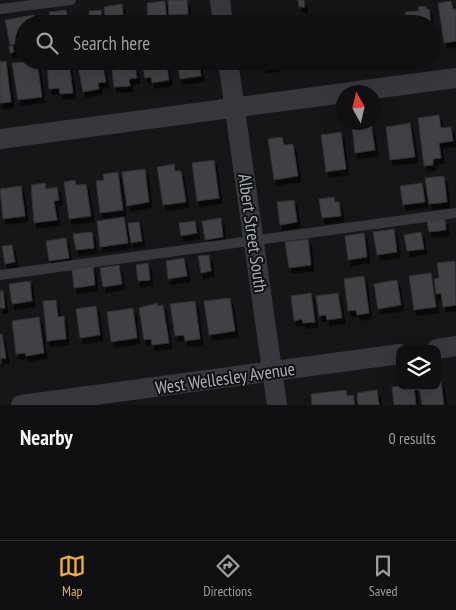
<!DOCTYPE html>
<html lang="en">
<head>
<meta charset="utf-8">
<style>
	:root { --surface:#101012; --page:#1e1e20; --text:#f1f3f6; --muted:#9c9d9f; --line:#303032; --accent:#f2b134 }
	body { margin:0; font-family:"PT Sans Narrow",sans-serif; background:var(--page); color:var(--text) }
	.controls { position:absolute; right:15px; bottom:15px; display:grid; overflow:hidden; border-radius:10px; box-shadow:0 5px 20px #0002 }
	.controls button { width:45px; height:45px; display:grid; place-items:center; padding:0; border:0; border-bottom:1px solid var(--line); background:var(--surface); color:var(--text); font:25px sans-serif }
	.compass { position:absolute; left:336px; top:85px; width:45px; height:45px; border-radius:50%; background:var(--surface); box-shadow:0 5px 20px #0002; rotate:352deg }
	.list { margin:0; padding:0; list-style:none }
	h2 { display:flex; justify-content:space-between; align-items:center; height:65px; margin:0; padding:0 20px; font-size:21px }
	h2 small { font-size:16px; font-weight:400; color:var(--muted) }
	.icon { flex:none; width:28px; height:28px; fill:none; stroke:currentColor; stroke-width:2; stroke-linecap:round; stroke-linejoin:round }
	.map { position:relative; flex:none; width:456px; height:405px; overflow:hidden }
	.search { position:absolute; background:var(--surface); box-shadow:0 5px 20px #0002; left:15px; right:15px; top:15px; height:55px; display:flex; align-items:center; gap:12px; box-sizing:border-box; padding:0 18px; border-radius:28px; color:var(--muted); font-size:19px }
	.sheet { height:135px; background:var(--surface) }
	nav { display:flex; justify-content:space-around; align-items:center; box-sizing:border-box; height:70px; border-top:1px solid var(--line); background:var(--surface); font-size:14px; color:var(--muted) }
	nav a { display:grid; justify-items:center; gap:2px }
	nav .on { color:var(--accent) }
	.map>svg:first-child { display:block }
</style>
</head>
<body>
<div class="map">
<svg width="456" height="405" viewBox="0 0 456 405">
	<defs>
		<filter id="shadow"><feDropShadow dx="3" dy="5.5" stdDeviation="0" flood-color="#0009"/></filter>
	</defs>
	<rect width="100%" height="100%" fill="#161618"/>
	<g fill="#404145" stroke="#303034" filter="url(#shadow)">
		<path d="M168 0H187L188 14 169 15Z"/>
		<path d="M298 0H304L305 7H299Z"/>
		<path d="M165 1 167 21 148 23 147 3Z"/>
		<path d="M451 1 453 9H456V41L444 43 438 3Z"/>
		<path d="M122 4 124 22 106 24 104 7Z"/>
		<path d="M426 6V9H429L431 24H407L405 12 419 11 418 7Z"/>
		<path d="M66 10 68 24H51L49 12Z"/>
		<path d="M101 10 103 24H90L89 11Z"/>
		<path d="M34 15 36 24H24V42L10 45 5 20Z"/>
		<path d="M393 17 394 24H371V20Z"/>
		<path d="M336 18V24H313V22Z"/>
		<path d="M368 19V24H354L355 20Z"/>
		<path d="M9 46H13L14 52 10 53Z"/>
		<path d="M6 61 11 102 0 103V62Z"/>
		<path d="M37 61 42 97 18 100 12 63Z"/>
		<path d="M77 61H102L106 82 98 83 99 89 83 92Z"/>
		<path d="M111 61H134L137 78 129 79 130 86 114 87Z"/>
		<path d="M142 61H166L169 80 152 83 151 77 145 78Z"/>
		<path d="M177 61H199L201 76 180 79Z"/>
		<path d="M262 61H277V66L263 67Z"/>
		<path d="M69 64 73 93 60 94 59 88 49 89 47 67Z"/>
		<path d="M439 115 441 128 451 127 453 141 439 143 441 158 433 159V165L424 166 418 118Z"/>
		<path d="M371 123 375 150 355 153 352 126Z"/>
		<path d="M410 123 415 157 390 160 386 127Z"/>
		<path d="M341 132 346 169 326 172 321 135Z"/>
		<path d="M282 137 284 145 293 144 298 176 274 180 268 139Z"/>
		<path d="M214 160 219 198 197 201 192 163Z"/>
		<path d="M174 164 175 171H181L186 202 163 205 157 167Z"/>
		<path d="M145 169 149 202 127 206 122 172Z"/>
		<path d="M118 172 123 210 100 213 96 181 104 180 103 174Z"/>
		<path d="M444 176 447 202 429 204 425 178Z"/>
		<path d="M75 180 76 185 86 184 91 216 69 219 64 182Z"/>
		<path d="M45 183 46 189 57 187 59 200 54 201 57 220 34 223 31 185Z"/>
		<path d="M422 183 425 202 403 205 400 186Z"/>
		<path d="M21 186 25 216 3 219 0 189Z"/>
		<path d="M334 197 335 202H339L341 216 322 218 319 199Z"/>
		<path d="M294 200 297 222 280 225 277 202Z"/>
		<path d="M124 217 128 243 100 247 97 221Z"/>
		<path d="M221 218 223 237 205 240 202 221Z"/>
		<path d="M445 219 446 230 429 232 427 221Z"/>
		<path d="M195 221 197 233 181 236 179 223Z"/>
		<path d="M139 222 142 241 131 243 128 223Z"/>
		<path d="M394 229 397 252 377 255 373 232Z"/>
		<path d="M92 232 94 248 76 250 73 234Z"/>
		<path d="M421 232 424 249 407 251 404 235Z"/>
		<path d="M364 233 367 257 348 260 345 236Z"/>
		<path d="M66 238 69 258 49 261 46 241Z"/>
		<path d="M308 239 311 265 289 268 285 242Z"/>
		<path d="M12 245 15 262 5 264 2 246Z"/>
		<path d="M209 255 211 271 201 273 198 256Z"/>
		<path d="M184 258 187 276 168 279 166 261Z"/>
		<path d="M455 261 456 305 443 307 441 293 436 294 434 279 439 278 437 263Z"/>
		<path d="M148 263 150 280 138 281 136 265Z"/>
		<path d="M119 265 122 284 103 287 100 268Z"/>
		<path d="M93 266 95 285 74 288 72 269Z"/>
		<path d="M431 273 436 307 414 310 409 276Z"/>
		<path d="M364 276 369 313 357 315 356 310 348 311 344 279Z"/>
		<path d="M397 280 401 305 378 309 374 284Z"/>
		<path d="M30 281 32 301 12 304 9 284Z"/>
		<path d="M0 291H3L5 308H0Z"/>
		<path d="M311 293 315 322 303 323 302 319 294 321 291 296Z"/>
		<path d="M338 293 342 318 327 320 326 315 319 316 316 296Z"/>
		<path d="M230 298 235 331 209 335 204 301Z"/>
		<path d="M56 300 58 317 64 316 66 339 47 341 43 301Z"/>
		<path d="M195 301 200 339 185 341 184 335 175 336 170 304Z"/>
		<path d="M157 303V306L163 305 169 343 152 345 151 339 144 340 139 308Z"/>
		<path d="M96 306 100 335 80 338 76 309Z"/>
		<path d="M133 308 137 338 111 342 107 312Z"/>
		<path d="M39 317 44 353 26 356 25 353 16 354 12 321Z"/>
		<path d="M0 334H2L6 358 0 359V364Z"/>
		<path d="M437 381H441L444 405H422L419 386H437Z"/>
		<path d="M400 386H414L416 405H394L392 387Z"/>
		<path d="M346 390 347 396 353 395 355 405H312L311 394Z"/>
		<path d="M377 390 379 405H358L357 393Z"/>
	</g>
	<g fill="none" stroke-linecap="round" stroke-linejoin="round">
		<g stroke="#37383d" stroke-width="10">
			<path d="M0 9 71 0"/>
			<path d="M0 275 456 213"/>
		</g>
		<g stroke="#37383d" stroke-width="20">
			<path d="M220 0 223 24"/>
			<path d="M228 61 277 405"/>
			<path d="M350 92 456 78"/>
			<path d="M0 139 344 93"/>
			<path d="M437 349 456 346"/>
			<path d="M21 405 400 354"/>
		</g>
	</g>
	<g text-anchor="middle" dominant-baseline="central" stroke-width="4" stroke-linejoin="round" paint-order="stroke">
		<g font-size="18" fill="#a8adb8" stroke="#111113">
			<text transform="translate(253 233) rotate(82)">Albert Street South</text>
			<text transform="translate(225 378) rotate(-8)">West Wellesley Avenue</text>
		</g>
	</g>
</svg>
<div class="controls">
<button><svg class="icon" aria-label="layers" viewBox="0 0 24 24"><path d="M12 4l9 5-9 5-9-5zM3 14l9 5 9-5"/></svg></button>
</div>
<svg class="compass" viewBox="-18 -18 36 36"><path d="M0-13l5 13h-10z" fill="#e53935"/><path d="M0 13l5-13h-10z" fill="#9c9d9f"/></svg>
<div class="search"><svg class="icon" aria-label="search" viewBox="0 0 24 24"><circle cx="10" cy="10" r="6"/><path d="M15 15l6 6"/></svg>Search here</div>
</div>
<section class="sheet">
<h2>Nearby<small>0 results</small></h2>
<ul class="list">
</ul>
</section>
<nav>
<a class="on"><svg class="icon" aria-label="map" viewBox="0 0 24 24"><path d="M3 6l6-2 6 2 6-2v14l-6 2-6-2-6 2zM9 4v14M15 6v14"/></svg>Map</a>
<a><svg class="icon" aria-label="directions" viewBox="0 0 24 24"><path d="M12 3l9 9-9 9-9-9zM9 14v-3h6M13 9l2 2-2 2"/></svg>Directions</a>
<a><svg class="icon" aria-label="saved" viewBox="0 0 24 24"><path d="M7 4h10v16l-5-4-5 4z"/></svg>Saved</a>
</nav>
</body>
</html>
